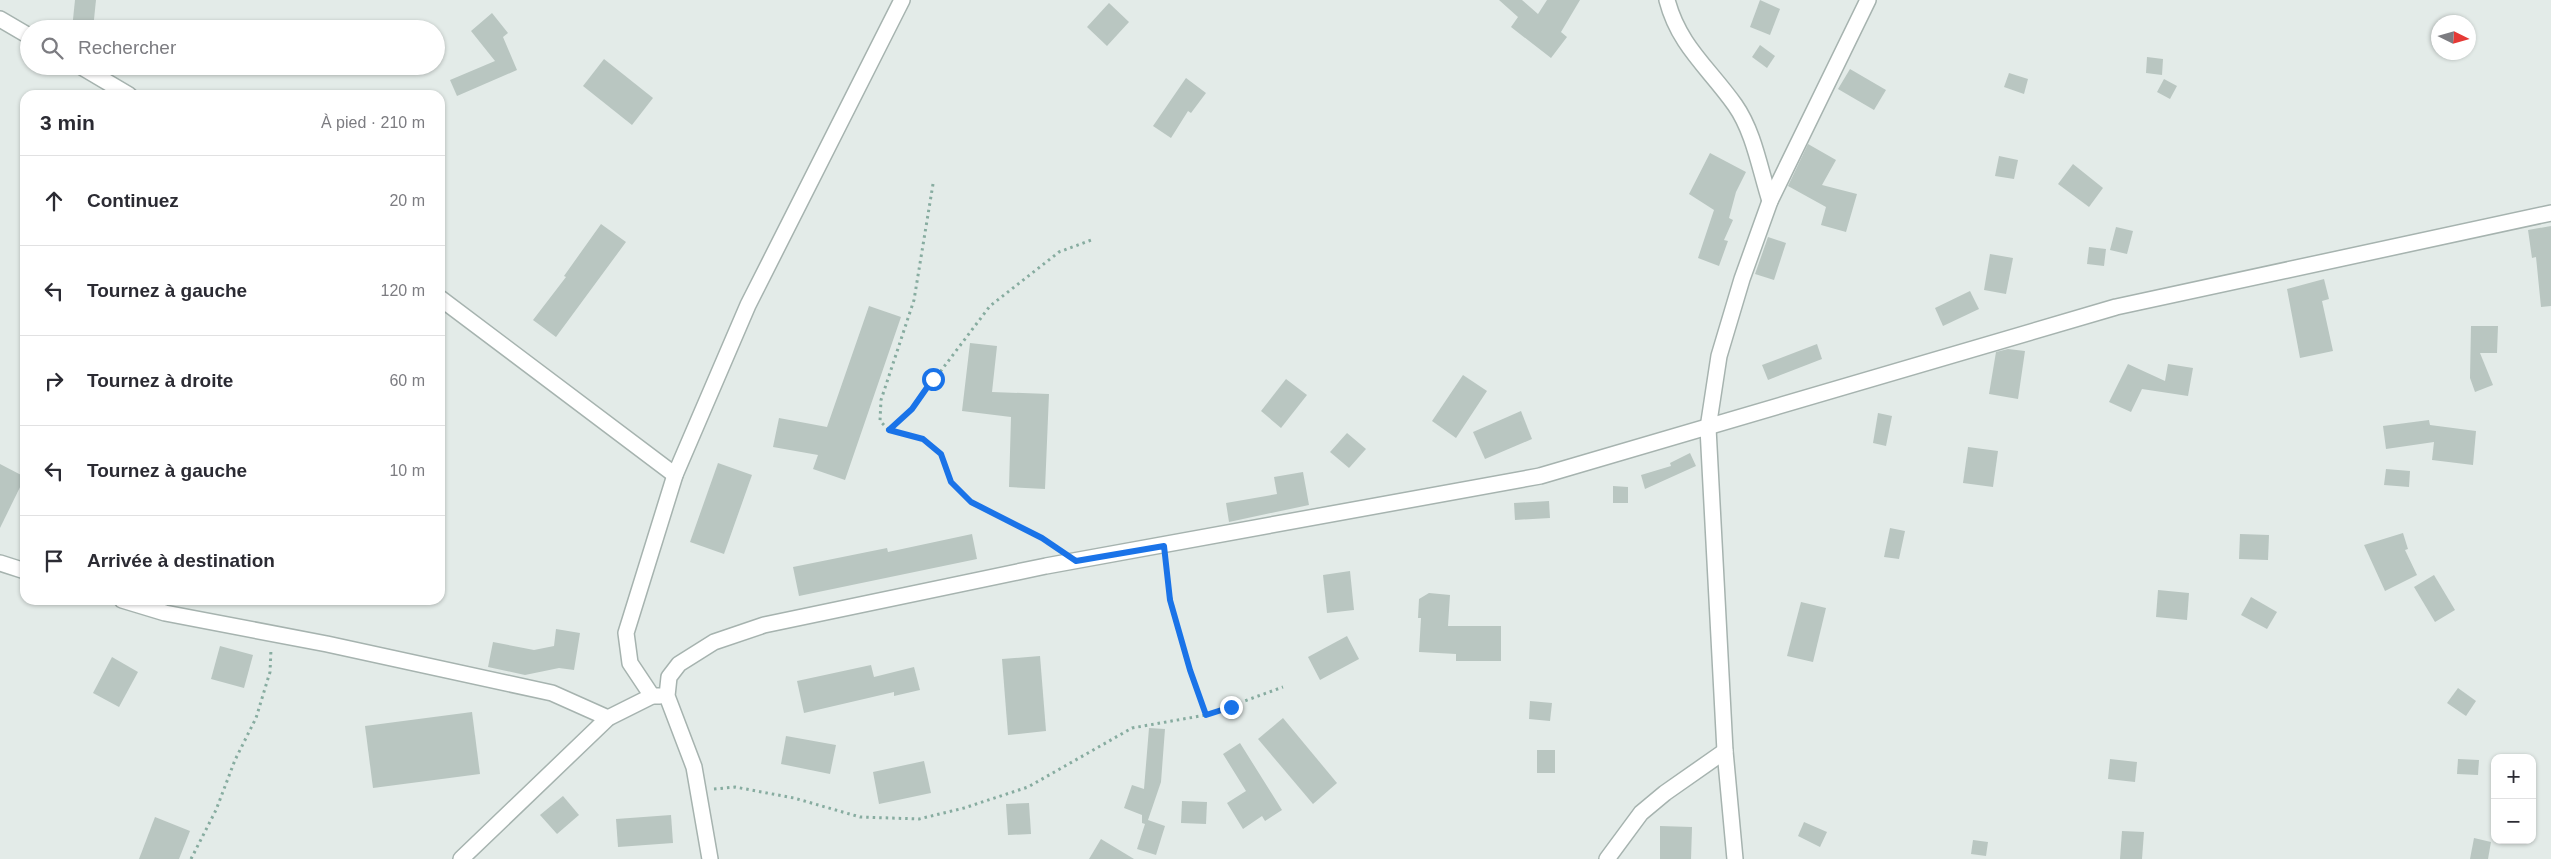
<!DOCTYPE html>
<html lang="fr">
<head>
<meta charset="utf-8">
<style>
	:root { --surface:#fff; --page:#f2f2f3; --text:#2b2b33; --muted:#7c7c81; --line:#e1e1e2 }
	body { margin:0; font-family:Helvetica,sans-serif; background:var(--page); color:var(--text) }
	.controls { position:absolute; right:15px; bottom:15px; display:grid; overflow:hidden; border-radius:10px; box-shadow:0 1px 4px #0004 }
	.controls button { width:45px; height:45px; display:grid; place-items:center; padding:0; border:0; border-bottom:1px solid var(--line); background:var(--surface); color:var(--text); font:25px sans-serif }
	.compass { position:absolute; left:2431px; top:15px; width:45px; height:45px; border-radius:50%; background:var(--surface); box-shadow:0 1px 4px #0004; rotate:95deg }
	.stop { position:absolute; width:15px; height:15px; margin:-11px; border:4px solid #1a73e8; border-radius:50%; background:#fff }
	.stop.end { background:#1a73e8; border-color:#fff; box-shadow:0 1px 5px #0008 }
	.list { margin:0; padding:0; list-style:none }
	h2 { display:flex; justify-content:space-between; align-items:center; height:65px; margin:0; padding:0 20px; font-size:21px }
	h2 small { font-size:16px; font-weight:400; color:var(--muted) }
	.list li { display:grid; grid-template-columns:32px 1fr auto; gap:15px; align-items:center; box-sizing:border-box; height:90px; padding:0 20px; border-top:1px solid var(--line) }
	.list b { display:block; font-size:19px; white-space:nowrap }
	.list em { font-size:16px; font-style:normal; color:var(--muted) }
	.icon { flex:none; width:28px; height:28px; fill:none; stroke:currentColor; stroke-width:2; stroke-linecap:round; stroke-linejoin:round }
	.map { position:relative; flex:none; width:2551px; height:859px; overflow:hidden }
	.search { position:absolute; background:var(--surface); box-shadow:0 1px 4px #0004; left:20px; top:20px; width:425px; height:55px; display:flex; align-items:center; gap:12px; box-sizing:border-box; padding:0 18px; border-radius:28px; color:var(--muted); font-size:19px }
	.panel { position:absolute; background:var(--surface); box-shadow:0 1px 4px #0004; left:20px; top:90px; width:425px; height:515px; border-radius:15px }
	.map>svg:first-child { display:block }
</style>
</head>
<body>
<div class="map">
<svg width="2551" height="859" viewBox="0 0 2551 859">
	<rect width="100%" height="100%" fill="#e3ebe8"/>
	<g fill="#b9c6c1">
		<path d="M75 0H96L93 29H72Z"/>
		<path d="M1499 0H1522L1538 14 1547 0H1580L1561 32 1567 37 1551 58 1511 27 1518 17Z"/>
		<path d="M1760 0 1780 9 1770 35 1750 27Z"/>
		<path d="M1109 3 1129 22 1107 46 1087 27Z"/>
		<path d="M492 13 508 33 503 37 517 70 457 96 450 80 495 61 471 31Z"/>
		<path d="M1760 45 1775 56 1767 68 1752 57Z"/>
		<path d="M2147 57 2163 59 2162 75 2146 73Z"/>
		<path d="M604 59 653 98 632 125 583 86Z"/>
		<path d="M1850 69 1886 90 1874 110 1838 89Z"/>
		<path d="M2009 73 2028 79 2024 94 2004 87Z"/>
		<path d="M1186 78 1206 93 1191 113 1188 111 1171 138 1153 126Z"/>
		<path d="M2164 79 2177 86 2170 99 2157 92Z"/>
		<path d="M1808 144 1836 160 1822 185 1857 194 1846 232 1821 225 1826 207 1788 186Z"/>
		<path d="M1710 153 1746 172 1736 192 1729 218 1733 220 1724 240 1728 241 1719 266 1698 258 1714 210 1689 194Z"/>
		<path d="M1999 156 2018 160 2014 179 1995 176Z"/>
		<path d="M2073 164 2103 188 2089 207 2058 184Z"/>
		<path d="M601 224 626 242 556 337 533 320 566 277 564 276Z"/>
		<path d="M2551 226V306L2541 307 2536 257 2532 258 2528 230Z"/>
		<path d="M2116 227 2133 231 2127 254 2110 250Z"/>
		<path d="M1768 237 1786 243 1774 280 1755 274Z"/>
		<path d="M2089 247 2106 249 2104 266 2087 264Z"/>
		<path d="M1990 254 2013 258 2006 294 1984 290Z"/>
		<path d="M2324 279 2329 299 2322 301 2333 351 2300 358 2287 289Z"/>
		<path d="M1970 291 1979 309 1943 326 1935 308Z"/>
		<path d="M869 306 901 317 845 480 813 469 818 455 773 447 779 418 827 427Z"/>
		<path d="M2471 326H2498L2497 353H2480L2493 385 2475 392 2470 378Z"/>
		<path d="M970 343 997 346 992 392 1049 394 1045 489 1009 487 1011 417 962 411Z"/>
		<path d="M1817 344 1822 359 1768 380 1762 365Z"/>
		<path d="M2008 349 2025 351 2018 399 1989 394 1996 352Z"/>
		<path d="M2128 364 2165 381 2168 364 2193 368 2188 396 2142 389 2131 412 2109 402Z"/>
		<path d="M1463 375 1487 391 1456 438 1432 421Z"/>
		<path d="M1286 379 1307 395 1281 428 1261 411Z"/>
		<path d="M1521 411 1532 439 1485 459 1473 432Z"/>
		<path d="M1878 413 1892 416 1886 446 1873 443Z"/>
		<path d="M2429 420 2430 425 2476 431 2473 465 2432 460 2434 442 2386 449 2383 426Z"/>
		<path d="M1347 433 1366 449 1349 468 1330 452Z"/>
		<path d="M1968 447 1998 451 1993 487 1963 483Z"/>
		<path d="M1690 453 1696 466 1645 489 1641 475 1671 466 1670 463Z"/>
		<path d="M718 463 752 475 724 554 690 542Z"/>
		<path d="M0 464 25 477 0 528Z"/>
		<path d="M2386 469 2410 471 2409 487 2384 485Z"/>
		<path d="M1303 472 1309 505 1229 522 1226 503 1277 494 1274 477Z"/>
		<path d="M1613 486 1628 487V503H1613Z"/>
		<path d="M1549 501 1550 518 1515 520 1514 503Z"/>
		<path d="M1890 528 1905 531 1899 559 1884 557Z"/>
		<path d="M2403 533 2408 549 2405 550 2417 575 2385 591 2364 545Z"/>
		<path d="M972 534 977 559 799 596 793 567 887 548 888 552Z"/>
		<path d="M2240 534 2269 535 2268 560 2239 559Z"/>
		<path d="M1350 571 1354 610 1327 613 1323 575Z"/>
		<path d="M2434 575 2455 610 2435 622 2414 587Z"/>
		<path d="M2158 590 2189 593 2187 620 2156 617Z"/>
		<path d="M1429 593 1450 595 1448 626H1501V661H1456V654L1419 652 1421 618H1418L1419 599Z"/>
		<path d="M2251 597 2277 612 2267 629 2241 615Z"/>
		<path d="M1801 602 1826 608 1813 662 1787 656Z"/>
		<path d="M556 629 580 633 574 670 559 668 525 675 488 667 493 642 534 650 554 646Z"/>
		<path d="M1347 636 1359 659 1320 680 1308 657Z"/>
		<path d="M220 646 253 655 244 688 211 679Z"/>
		<path d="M1040 656 1046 731 1008 735 1002 659Z"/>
		<path d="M112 657 138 672 119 707 93 693Z"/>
		<path d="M871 665 874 677 914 667 920 690 894 696V692L804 713 797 681Z"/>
		<path d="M2458 688 2476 701 2466 716 2447 703Z"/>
		<path d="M1530 701 1552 703 1550 721 1529 719Z"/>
		<path d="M472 712 480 774 373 788 365 726Z"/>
		<path d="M1283 718 1337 783 1313 804 1258 739Z"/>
		<path d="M1149 728 1165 729 1161 782 1148 820 1165 826 1156 855 1137 849 1145 824 1142 823V815L1124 808 1132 785 1144 789Z"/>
		<path d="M786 736 836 745 830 774 781 764Z"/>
		<path d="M1240 743 1282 810 1265 821 1262 816 1243 829 1227 803 1246 791 1223 754Z"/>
		<rect x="1537" y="750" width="18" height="23"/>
		<path d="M2110 759 2137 762 2135 782 2108 779Z"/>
		<path d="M2458 759 2479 760 2478 775 2457 774Z"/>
		<path d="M924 761 931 793 879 804 873 772Z"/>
		<path d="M563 796 579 815 557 834 540 815Z"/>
		<path d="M1182 801 1207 802 1206 824 1181 823Z"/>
		<path d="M1029 803 1031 834 1008 835 1006 804Z"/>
		<path d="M671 815 673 843 618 847 616 819Z"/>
		<path d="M155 817 190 831 179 859H139Z"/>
		<path d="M1804 822 1827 832 1820 847 1798 836Z"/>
		<path d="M1660 826 1692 827 1691 859H1660Z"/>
		<path d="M2122 831 2144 832 2142 859H2120Z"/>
		<path d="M2474 838 2491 842 2488 859H2470Z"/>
		<path d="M1101 839 1134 859H1089Z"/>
		<path d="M1973 840 1988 842 1986 856 1971 854Z"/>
	</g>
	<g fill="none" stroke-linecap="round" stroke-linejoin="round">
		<g stroke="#a6b3af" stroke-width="18">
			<g id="minor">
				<path d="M1667 0C1679 46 1709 68 1735 105 1754 132 1760 170 1770 201"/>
				<path d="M0 19 29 36"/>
				<path d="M80 66 129 95"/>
				<path d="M440 298 675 475"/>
				<path d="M0 563 25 571"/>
				<path d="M122 600 165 613 327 644 552 693 608 718"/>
				<path d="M652 696 630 663 626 633 675 475 748 305 902 0"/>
				<path d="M461 859 608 718 652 696H660"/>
				<path d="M710 859 694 767 667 696 669 677 679 664 714 642 764 625 1046 566 1540 476 2116 307 2551 213"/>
				<path d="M1607 859 1641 813 1665 793 1725 751"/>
				<path d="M1735 859 1725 751 1708 428 1719 356 1742 279 1770 201 1868 0"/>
			</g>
		</g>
		<g stroke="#87aca0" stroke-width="3" stroke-dasharray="2.5 4" stroke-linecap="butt">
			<path d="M933 184 914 300 881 400 880 421 889 430 923 439 941 454 951 482 971 502 1042 538 1057 548"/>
			<path d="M889 430 912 409 990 306 1059 252 1094 239"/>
			<path d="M1166 559C1171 616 1186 662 1206 715"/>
			<path d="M714 789 735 787 794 798 860 817 919 819 964 808 1028 787 1132 728 1206 715 1283 687"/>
			<path d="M191 859 216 810 235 760 256 718 270 672 271 649"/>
		</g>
		<use href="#minor" stroke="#fff" stroke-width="15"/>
	</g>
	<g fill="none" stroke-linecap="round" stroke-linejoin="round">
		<path stroke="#1a73e8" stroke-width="6" d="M933 379 912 409 889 430 923 439 941 454 951 482 971 502 1042 538 1076 561 1164 546 1170 600 1190 670 1206 715 1231 707"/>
	</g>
</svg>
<div class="controls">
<button>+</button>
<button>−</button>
</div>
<svg class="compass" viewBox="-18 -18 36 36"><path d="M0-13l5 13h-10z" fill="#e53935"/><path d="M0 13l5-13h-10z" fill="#7c7c81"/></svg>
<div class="stop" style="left:933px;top:379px"></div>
<div class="stop end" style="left:1231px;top:707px"></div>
<div class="search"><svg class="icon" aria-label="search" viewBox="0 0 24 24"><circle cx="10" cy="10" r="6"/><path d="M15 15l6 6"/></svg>Rechercher</div>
<section class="panel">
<h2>3 min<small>À pied · 210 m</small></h2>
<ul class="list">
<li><svg class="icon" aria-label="ahead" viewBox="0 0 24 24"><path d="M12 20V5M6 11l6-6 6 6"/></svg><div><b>Continuez</b></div><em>20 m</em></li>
<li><svg class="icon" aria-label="left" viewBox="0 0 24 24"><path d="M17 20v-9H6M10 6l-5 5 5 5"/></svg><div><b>Tournez à gauche</b></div><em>120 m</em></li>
<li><svg class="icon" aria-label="right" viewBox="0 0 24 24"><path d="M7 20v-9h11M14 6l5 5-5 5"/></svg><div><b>Tournez à droite</b></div><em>60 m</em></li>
<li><svg class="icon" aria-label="left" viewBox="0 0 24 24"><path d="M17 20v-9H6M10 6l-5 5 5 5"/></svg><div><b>Tournez à gauche</b></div><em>10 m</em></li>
<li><svg class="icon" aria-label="arrive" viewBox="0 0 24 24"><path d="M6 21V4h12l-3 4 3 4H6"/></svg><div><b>Arrivée à destination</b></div></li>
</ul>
</section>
</div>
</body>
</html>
